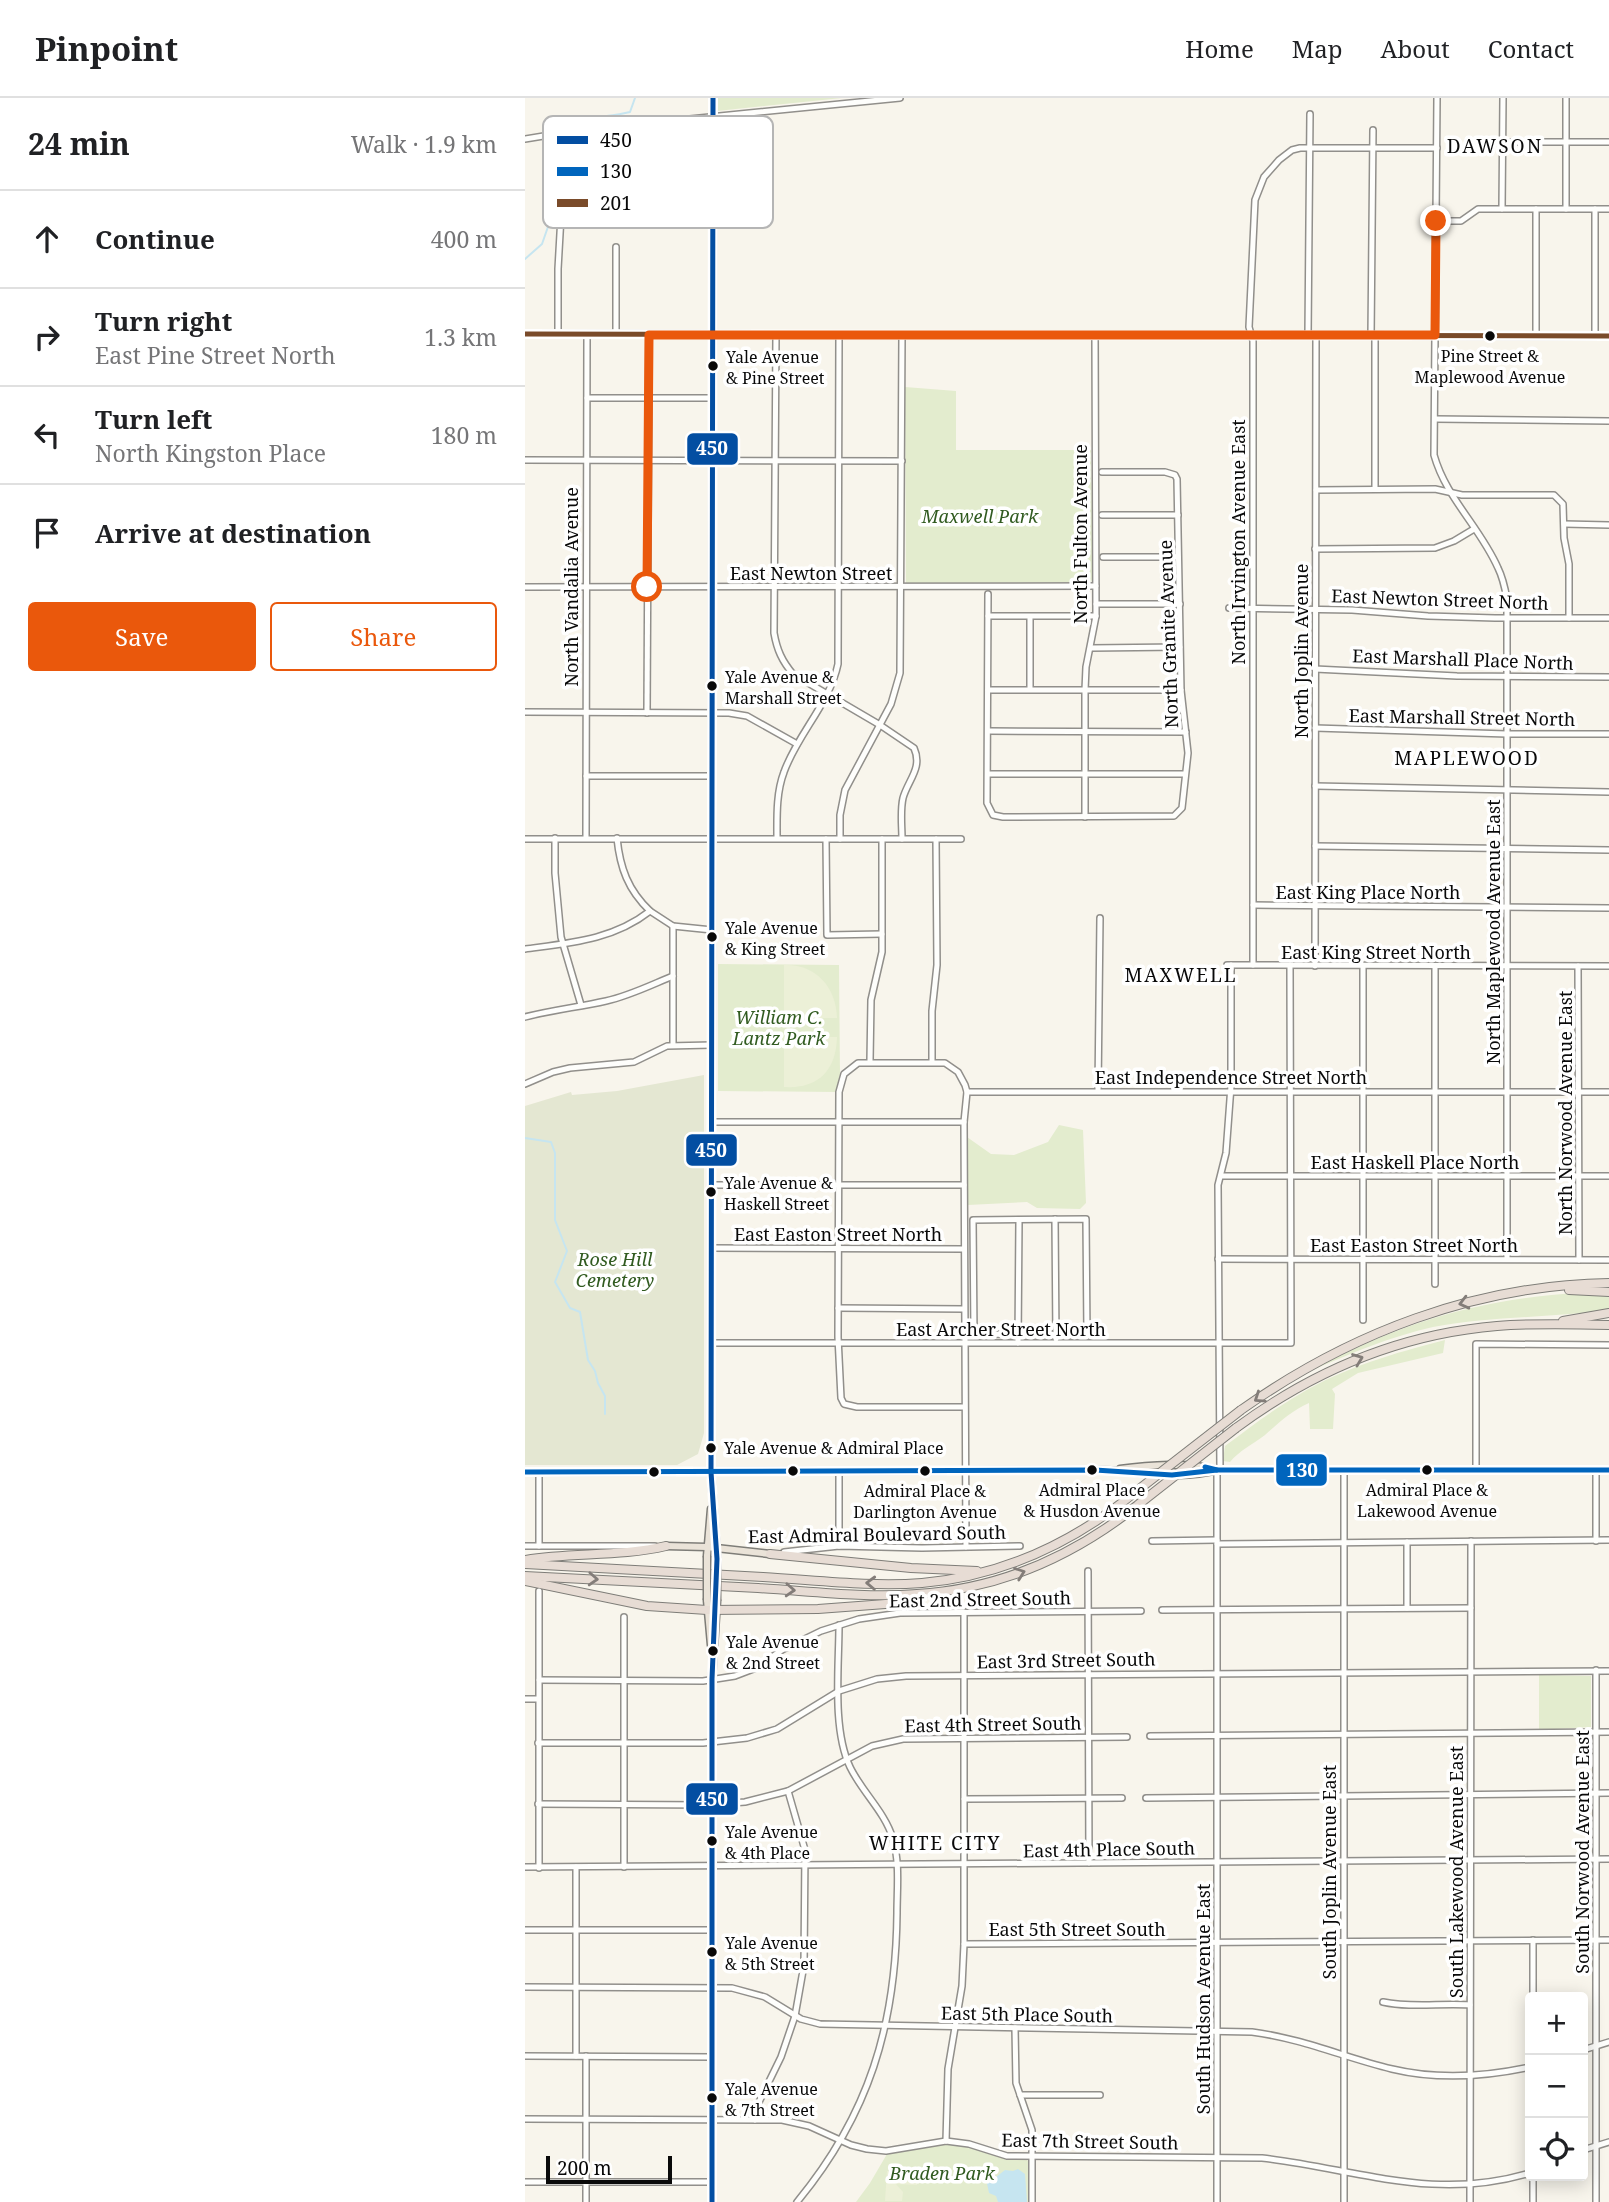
<!DOCTYPE html>
<html lang="en">
<head>
<meta charset="utf-8">
<style>
	:root { --surface:#fff; --page:#f6f6f6; --text:#202124; --muted:#757577; --line:#e0e0e0; --accent:#ea580c }
	body { margin:0; font-family:"Noto Serif",serif; background:var(--page); color:var(--text) }
	.controls { position:absolute; right:21px; bottom:21px; display:grid; overflow:hidden; border-radius:7px; box-shadow:0 4px 18px #0003 }
	.controls button { width:63px; height:63px; display:grid; place-items:center; padding:0; border:0; border-bottom:2px solid var(--line); background:var(--surface); color:var(--text); font:35px sans-serif }
	.scale { position:absolute; left:21px; bottom:18px; width:126px; box-sizing:border-box; padding-left:7px; border:4px solid #090909; border-top:0; font-size:19px; line-height:24px; white-space:nowrap; color:#090909; -webkit-text-stroke:5px #fff; paint-order:stroke }
	.stop { position:absolute; width:21px; height:21px; margin:-16px; border:5px solid #ea580c; border-radius:50%; background:#fff }
	.stop.end { background:#ea580c; border-color:#fff; box-shadow:0 2px 7px #0008 }
	.list { margin:0; padding:0; list-style:none }
	h2 { display:flex; justify-content:space-between; align-items:center; height:91px; margin:0; padding:0 28px; font-size:30px }
	h2 small { font-size:23px; font-weight:400; color:var(--muted) }
	.list li { display:grid; grid-template-columns:46px 1fr auto; gap:21px; align-items:center; box-sizing:border-box; height:98px; padding:0 28px; border-top:2px solid var(--line) }
	.list b { display:block; font-size:26px; white-space:nowrap }
	.list p { margin:0; font-size:23px; white-space:nowrap; color:var(--muted) }
	.list em { font-size:23px; font-style:normal; color:var(--muted) }
	.actions { display:flex; gap:14px; padding:21px 28px }
	.actions a { flex:1; padding:16px 0; border:2px solid var(--accent); border-radius:7px; text-align:center; font-size:24px; color:var(--accent) }
	.actions .main { background:var(--accent); color:#fff }
	.icon { flex:none; width:38px; height:38px; fill:none; stroke:currentColor; stroke-width:2; stroke-linecap:round; stroke-linejoin:round }
	.map { position:relative; flex:none; width:1084px; height:2104px; overflow:hidden }
	header { display:flex; align-items:center; gap:42px; box-sizing:border-box; height:98px; padding:0 35px; background:var(--surface); border-bottom:2px solid var(--line) }
	header strong { font-size:33px }
	nav { display:flex; gap:38px; margin-inline-start:auto; font-size:24px }
	main { display:flex }
	aside { flex:1; background:var(--surface) }
	.map>svg:first-child { display:block }
</style>
</head>
<body>
<header>
<strong>Pinpoint</strong>
<nav><a>Home</a><a>Map</a><a>About</a><a>Contact</a></nav>
</header>
<main>
<aside>
<h2>24 min<small>Walk · 1.9 km</small></h2>
<ul class="list">
<li><svg class="icon" aria-label="ahead" viewBox="0 0 24 24"><path d="M12 20V5M6 11l6-6 6 6"/></svg><div><b>Continue</b></div><em>400 m</em></li>
<li><svg class="icon" aria-label="right" viewBox="0 0 24 24"><path d="M7 20v-9h11M14 6l5 5-5 5"/></svg><div><b>Turn right</b><p>East Pine Street North</p></div><em>1.3 km</em></li>
<li><svg class="icon" aria-label="left" viewBox="0 0 24 24"><path d="M17 20v-9H6M10 6l-5 5 5 5"/></svg><div><b>Turn left</b><p>North Kingston Place</p></div><em>180 m</em></li>
<li><svg class="icon" aria-label="arrive" viewBox="0 0 24 24"><path d="M6 21V4h12l-3 4 3 4H6"/></svg><div><b>Arrive at destination</b></div></li>
</ul>
<div class="actions"><a class="main">Save</a><a>Share</a></div>
</aside>
<div class="map">
<svg width="1084" height="2104" viewBox="0 0 1084 2104">
	<rect width="100%" height="100%" fill="#f8f5ec"/>
	<g fill="#e3ecce">
		<path d="M192 0H317L192 13Z"/>
		<path d="M380 289 431 293V352H566L568 479 566 484 381 485Z"/>
		<path d="M193 866 314 867 315 977 311 994 193 993Z"/>
		<path d="M534 1027 558 1032 561 1105 555 1111 512 1110 502 1104 443 1107 442 1039 466 1056 489 1057 523 1044Z"/>
		<path d="M1055 1195 1084 1198V1212C1026 1220 966 1218 908 1229 867 1238 827 1255 787 1272 874 1225 956 1200 1055 1195Z"/>
		<path d="M920 1242 918 1255 833 1275 807 1291 810 1296 808 1331H785L784 1305C766 1313 755 1324 740 1337 727 1347 715 1352 705 1364L698 1363 700 1348C724 1330 749 1311 775 1296 820 1269 870 1255 920 1242Z"/>
		<path d="M1014 1577 1066 1578V1629L1014 1632Z"/>
		<path d="M422 2045 442 2048 474 2059 502 2062 504 2064V2104H331L345 2085 362 2056Z"/>
	</g>
	<path fill="#e4e7d2" d="M179 977V1335L173 1356 152 1367H0V1008L46 994 47 997 92 993Z"/>
	<g fill="#ecf0d7">
		<path d="M259 867C291 866 311 889 312 920H263L259 916Z"/>
		<path d="M263 939H312C311 973 293 991 259 989V942Z"/>
		<path d="M362 2073 393 2074 392 2087 371 2086 378 2094 377 2103H360Z"/>
	</g>
	<path fill="#c6e5f0" d="M493 2071 500 2076 502 2104H473L471 2098 464 2095 461 2081 471 2079 480 2072 488 2073Z"/>
	<g fill="none" stroke-linecap="round" stroke-linejoin="round">
		<g stroke="#c6e5f0" stroke-width="2">
			<path d="M51 29V24C68 18 86 19 105 14L110 0"/>
			<path d="M0 161 17 146 25 123 26 113 50 72 51 35"/>
			<path d="M0 1040 26 1044 30 1055V1122L42 1153 30 1184 45 1210 55 1214 63 1262 70 1273 73 1285 80 1298V1316"/>
		</g>
		<g stroke="#918f8b" stroke-width="8">
			<g id="minor">
				<path d="M912 0 909 357C921 400 955 429 973 470 978 480 980 490 982 501V1161"/>
				<path d="M0 41 55 32 375 0"/>
				<path d="M978 44H1084"/>
				<path d="M977 111 978 0"/>
				<path d="M1041 111V0"/>
				<path d="M1070 111V238"/>
				<path d="M911 123H936L953 111H1084"/>
				<path d="M91 149V237"/>
				<path d="M33 237V171L36 118"/>
				<path d="M251 237 249 535C252 552 257 563 268 576L355 627 389 650C398 670 383 682 378 700 375 713 377 728 377 741"/>
				<path d="M783 237 785 16"/>
				<path d="M846 238 848 32"/>
				<path d="M1011 238V111"/>
				<path d="M62 300H188"/>
				<path d="M910 321 1084 323"/>
				<path d="M0 362 377 363"/>
				<path d="M850 391V238"/>
				<path d="M791 392 910 391 937 397H1029L1038 406 1039 440 1044 466V520"/>
				<path d="M577 417H653"/>
				<path d="M1039 426 1084 427"/>
				<path d="M790 451 910 450 929 443 949 431"/>
				<path d="M578 459H653"/>
				<path d="M0 489 571 488"/>
				<path d="M463 496 462 705 468 717 478 719 649 718 657 710 663 655 656 592 652 381 650 377 640 374H577"/>
				<path d="M571 506H655"/>
				<path d="M704 510 827 512 903 518 970 520H1084"/>
				<path d="M463 518H571"/>
				<path d="M566 550 655 549"/>
				<path d="M790 571 932 578 1084 579"/>
				<path d="M505 590V519"/>
				<path d="M463 592H656"/>
				<path d="M0 614 204 615 222 618 272 646"/>
				<path d="M122 615 124 237"/>
				<path d="M790 630 982 636H1084"/>
				<path d="M464 633 661 634"/>
				<path d="M463 676H660"/>
				<path d="M61 678H187"/>
				<path d="M790 688 1084 694"/>
				<path d="M560 719V592L561 569 571 518 570 237"/>
				<path d="M30 740V775L36 839 56 907"/>
				<path d="M61 740 62 237"/>
				<path d="M92 740C95 770 103 792 125 813"/>
				<path d="M252 740C252 719 251 695 259 674 272 637 305 605 313 566L314 237"/>
				<path d="M0 741H436"/>
				<path d="M301 741 302 837 357 836"/>
				<path d="M315 741V717L320 692 366 606 375 575 377 237"/>
				<path d="M790 748 1084 752"/>
				<path d="M728 807 1084 810"/>
				<path d="M0 851C45 845 88 842 125 813L148 828 187 832"/>
				<path d="M702 867 1084 868"/>
				<path d="M728 867V243L724 229 730 102 739 79 754 62 767 52 775 50H912"/>
				<path d="M790 868 791 237"/>
				<path d="M1053 868 1054 1162"/>
				<path d="M0 919C27 912 54 909 81 903 104 898 126 887 148 878"/>
				<path d="M148 947V828"/>
				<path d="M345 963 346 902 357 854V741"/>
				<path d="M407 963V913L412 867 411 741"/>
				<path d="M0 986 28 974 45 970 109 964 142 948 187 947"/>
				<path d="M573 993 575 820"/>
				<path d="M442 994H1084"/>
				<path d="M187 1024H439"/>
				<path d="M696 1078H1084"/>
				<path d="M186 1087H439"/>
				<path d="M530 1121 531 1241"/>
				<path d="M186 1150 439 1151"/>
				<path d="M693 1161 1084 1162"/>
				<path d="M910 1186V868"/>
				<path d="M313 1210 439 1211"/>
				<path d="M838 1222V868"/>
				<path d="M439 1234 449 1236 562 1237 561 1121 448 1122 449 1236"/>
				<path d="M186 1245H766L765 867"/>
				<path d="M493 1245 494 1122"/>
				<path d="M439 1309H332L319 1306 316 1300 313 1239 314 994 319 976 333 965H420L433 974 440 987 442 994 439 1024 441 1449"/>
				<path d="M695 1372 693 1087 701 1055 706 988V867"/>
				<path d="M951 1372V1246L1084 1247"/>
				<path d="M14 1374V1448"/>
				<path d="M627 1443 692 1442"/>
				<path d="M1071 1443V1372"/>
				<path d="M882 1444V1510"/>
				<path d="M692 1446 1084 1442"/>
				<path d="M0 1448H130"/>
				<path d="M314 1448V1372"/>
				<path d="M259 1454 314 1448 397 1450 495 1448"/>
				<path d="M563 1473 564 1765"/>
				<path d="M637 1512 946 1510"/>
				<path d="M99 1519V1769"/>
				<path d="M14 1582 178 1583 210 1578 231 1570 257 1552 296 1533 334 1521 375 1515 616 1513"/>
				<path d="M0 1601H13"/>
				<path d="M625 1638 1084 1634"/>
				<path d="M13 1645H178L222 1640 252 1631 314 1593 352 1581 381 1578 1084 1573"/>
				<path d="M621 1700 1084 1695"/>
				<path d="M439 1701 597 1700"/>
				<path d="M13 1706 182 1707 220 1704 263 1693 347 1648 378 1641 602 1639"/>
				<path d="M0 1769 1084 1761"/>
				<path d="M14 1770V1493"/>
				<path d="M0 1832H187"/>
				<path d="M439 1846 1084 1842"/>
				<path d="M0 1889 207 1890 240 1899 276 1921 295 1926 727 1934C779 1941 818 1959 867 1971 913 1982 959 1979 1005 1969"/>
				<path d="M1008 1899V1842"/>
				<path d="M858 1904C886 1910 916 1905 945 1907"/>
				<path d="M490 1930 491 1985 507 2032V2104"/>
				<path d="M1058 1952 1084 1944"/>
				<path d="M0 1958 187 1959"/>
				<path d="M51 1958V1769"/>
				<path d="M61 1958V2104"/>
				<path d="M495 1997H575"/>
				<path d="M0 2021 257 2022 284 2028 326 2047 342 2051 361 2053 421 2043 444 2046 482 2058 737 2060C832 2071 909 2104 1005 2075"/>
				<path d="M230 2022 234 2004 256 1959 270 1918 279 1867 280 1752 263 1693"/>
				<path d="M421 2043 423 1971 437 1888 439 1846V1514"/>
				<path d="M1058 2052 1084 2044"/>
				<path d="M1008 2078V2104"/>
				<path d="M0 2084H187"/>
				<path d="M272 2104C344 2017 371 1927 372 1815 372 1791 375 1765 368 1741 360 1714 337 1694 325 1669 307 1631 314 1569 314 1527"/>
				<path d="M692 2104V1372"/>
				<path d="M819 2104V1372"/>
				<path d="M945 2104 946 1443"/>
				<path d="M1071 2104V1572"/>
			</g>
		</g>
		<g stroke="#7e7d78" stroke-width="9">
			<g id="major">
				<path d="M188 0 186 1374 192 1459"/>
				<path d="M0 236 1084 238"/>
				<path d="M595 1371C623 1367 665 1364 692 1372H1084"/>
				<path d="M0 1374 570 1372C609 1372 655 1383 692 1372"/>
				<path d="M141 1448 182 1449 245 1456"/>
				<path d="M182 1458 186 1411"/>
				<path d="M182 1502 186 1547"/>
				<path d="M187 2104V1581L192 1503"/>
			</g>
		</g>
		<g stroke="#7e7d78" stroke-width="10">
			<g id="highway">
				<path d="M1044 1192 1084 1194"/>
				<path d="M1038 1223 1084 1215"/>
				<path d="M716 1312C825 1235 950 1187 1084 1185"/>
				<path d="M711 1330C788 1273 876 1236 972 1228 1009 1225 1047 1226 1084 1227"/>
				<path d="M245 1456 386 1470 452 1473"/>
				<path d="M0 1462C46 1454 95 1459 141 1448"/>
				<path d="M0 1466C79 1470 159 1475 238 1479 291 1482 345 1489 397 1485 479 1478 550 1444 613 1392"/>
				<path d="M0 1478C78 1482 155 1486 233 1490 285 1493 339 1500 392 1496 475 1491 549 1458 614 1406"/>
				<path d="M0 1483 122 1508 182 1512 293 1511 374 1505 396 1500"/>
			</g>
		</g>
		<use href="#minor" stroke="#fefefc" stroke-width="5"/>
		<use href="#major" stroke="#eae3d8" stroke-width="6"/>
		<use href="#highway" stroke="#e7dcd4" stroke-width="8"/>
		<g stroke="#7e7d78" stroke-width="9" stroke-linecap="butt">
			<g id="major-bridge">
				<path d="M192 1459V1503"/>
				<path d="M182 1502V1458"/>
			</g>
		</g>
		<g stroke="#7e7d78" stroke-width="10" stroke-linecap="butt">
			<g id="highway-bridge">
				<path d="M613 1392 716 1312"/>
				<path d="M614 1406 711 1330"/>
			</g>
		</g>
		<use href="#major-bridge" stroke="#eae3d8" stroke-width="6"/>
		<use href="#highway-bridge" stroke="#e7dcd4" stroke-width="8"/>
		<g stroke="#fff" stroke-width="10">
			<path id="bus-1" d="M187 2104V1581L192 1461 186 1374 188 0"/>
		</g>
		<g stroke="#fff" stroke-width="10">
			<g id="bus-2">
				<path d="M680 1369 692 1372H1084"/>
				<path d="M0 1374 570 1372 647 1377 692 1372"/>
			</g>
		</g>
		<g stroke="#fff" stroke-width="10">
			<path id="bus-3" d="M0 236 1084 238"/>
		</g>
		<use href="#bus-1" stroke="#034ea2" stroke-width="5"/>
		<use href="#bus-2" stroke="#0065bd" stroke-width="5"/>
		<use href="#bus-3" stroke="#7a4b2a" stroke-width="5"/>
	</g>
	<defs><path id="oneway-chevron" d="M-2-3.5L2.5 0L-2 3.5" fill="none" stroke-width="1.6" stroke-linecap="round" stroke-linejoin="round" transform="scale(1.75)"/></defs>
	<g stroke="#837d79">
		<use href="#oneway-chevron" transform="translate(939 1205) rotate(166)"/>
		<use href="#oneway-chevron" transform="translate(833 1261) rotate(-21)"/>
		<use href="#oneway-chevron" transform="translate(734 1300) rotate(146)"/>
		<use href="#oneway-chevron" transform="translate(495 1475) rotate(-20)"/>
		<use href="#oneway-chevron" transform="translate(68 1481) rotate(3)"/>
		<use href="#oneway-chevron" transform="translate(346 1485) rotate(-178)"/>
		<use href="#oneway-chevron" transform="translate(265 1492) rotate(3)"/>
	</g>
	<g fill="none" stroke-linecap="round" stroke-linejoin="round">
		<path stroke="#ea580c" stroke-width="9" d="M122 489 124 237H910L911 123"/>
	</g>
	<g fill="#090909" stroke="#fff" stroke-width="2.5">
		<circle cx="965" cy="238" r="6"/>
		<circle cx="188" cy="268" r="6"/>
		<circle cx="187" cy="588" r="6"/>
		<circle cx="187" cy="839" r="6"/>
		<circle cx="186" cy="1094" r="6"/>
		<circle cx="186" cy="1350" r="6"/>
		<circle cx="567" cy="1372" r="6"/>
		<circle cx="902" cy="1372" r="6"/>
		<circle cx="268" cy="1373" r="6"/>
		<circle cx="400" cy="1373" r="6"/>
		<circle cx="129" cy="1374" r="6"/>
		<circle cx="188" cy="1553" r="6"/>
		<circle cx="187" cy="1743" r="6"/>
		<circle cx="187" cy="1854" r="6"/>
		<circle cx="187" cy="2000" r="6"/>
	</g>
	<g text-anchor="middle" dominant-baseline="central" stroke-width="7" stroke-linejoin="round" paint-order="stroke">
		<g font-size="16" fill="#090909" stroke="#fff" text-anchor="start">
			<text x="965" y="258" text-anchor="middle">Pine Street &amp;<tspan x="965" dy="21">Maplewood Avenue</tspan></text>
			<text x="201" y="259">Yale Avenue<tspan x="201" dy="21">&amp; Pine Street</tspan></text>
			<text x="200" y="579">Yale Avenue &amp;<tspan x="200" dy="21">Marshall Street</tspan></text>
			<text x="200" y="830">Yale Avenue<tspan x="200" dy="21">&amp; King Street</tspan></text>
			<text x="199" y="1085">Yale Avenue &amp;<tspan x="199" dy="21">Haskell Street</tspan></text>
			<text x="199" y="1350">Yale Avenue &amp; Admiral Place</text>
			<text x="567" y="1392" text-anchor="middle">Admiral Place<tspan x="567" dy="21">&amp; Husdon Avenue</tspan></text>
			<text x="902" y="1392" text-anchor="middle">Admiral Place &amp;<tspan x="902" dy="21">Lakewood Avenue</tspan></text>
			<text x="400" y="1393" text-anchor="middle">Admiral Place &amp;<tspan x="400" dy="21">Darlington Avenue</tspan></text>
			<text x="201" y="1544">Yale Avenue<tspan x="201" dy="21">&amp; 2nd Street</tspan></text>
			<text x="200" y="1734">Yale Avenue<tspan x="200" dy="21">&amp; 4th Place</tspan></text>
			<text x="200" y="1845">Yale Avenue<tspan x="200" dy="21">&amp; 5th Street</tspan></text>
			<text x="200" y="1991">Yale Avenue<tspan x="200" dy="21">&amp; 7th Street</tspan></text>
		</g>
		<g font-size="18" font-style="italic" fill="#315b20" stroke="#fff">
			<text x="455" y="418">Maxwell Park</text>
			<text x="254" y="919">William C.<tspan x="254" dy="21">Lantz Park</tspan></text>
			<text x="90" y="1161">Rose Hill<tspan x="90" dy="21">Cemetery</tspan></text>
			<text x="417" y="2075">Braden Park</text>
		</g>
		<g font-size="18" fill="#090909" stroke="#fff">
			<text transform="translate(555 436) rotate(-90)">North Fulton Avenue</text>
			<text transform="translate(713 444) rotate(-90)">North Irvington Avenue East</text>
			<text x="286" y="475">East Newton Street</text>
			<text transform="translate(46 489) rotate(-90)">North Vandalia Avenue</text>
			<text transform="translate(915 501) rotate(2)">East Newton Street North</text>
			<text transform="translate(643 536) rotate(-92)">North Granite Avenue</text>
			<text transform="translate(776 553) rotate(-90)">North Joplin Avenue</text>
			<text transform="translate(938 561) rotate(2)">East Marshall Place North</text>
			<text transform="translate(937 619) rotate(1)">East Marshall Street North</text>
			<text x="843" y="794">East King Place North</text>
			<text transform="translate(968 834) rotate(-90)">North Maplewood Avenue East</text>
			<text x="851" y="854">East King Street North</text>
			<text x="706" y="979">East Independence Street North</text>
			<text transform="translate(1040 1015) rotate(-90)">North Norwood Avenue East</text>
			<text x="890" y="1064">East Haskell Place North</text>
			<text x="313" y="1136">East Easton Street North</text>
			<text x="889" y="1147">East Easton Street North</text>
			<text x="476" y="1231">East Archer Street North</text>
			<text transform="translate(352 1436) rotate(-1)">East Admiral Boulevard South</text>
			<text transform="translate(455 1501) rotate(-1)">East 2nd Street South</text>
			<text transform="translate(541 1562) rotate(-1)">East 3rd Street South</text>
			<text transform="translate(468 1626) rotate(-1)">East 4th Street South</text>
			<text transform="translate(584 1751) rotate(-1)">East 4th Place South</text>
			<text transform="translate(1057 1754) rotate(-90)">South Norwood Avenue East</text>
			<text transform="translate(804 1774) rotate(-90)">South Joplin Avenue East</text>
			<text transform="translate(931 1774) rotate(-90)">South Lakewood Avenue East</text>
			<text x="552" y="1831">East 5th Street South</text>
			<text transform="translate(678 1901) rotate(-90)">South Hudson Avenue East</text>
			<text transform="translate(502 1916) rotate(1)">East 5th Place South</text>
			<text transform="translate(565 2043) rotate(1)">East 7th Street South</text>
		</g>
		<g font-size="19" letter-spacing="2" fill="#090909" stroke="#fff">
			<text x="970" y="48">DAWSON</text>
			<text x="942" y="660">MAPLEWOOD</text>
			<text x="656" y="877">MAXWELL</text>
			<text x="410" y="1745">WHITE CITY</text>
		</g>
	</g>
	<rect x="18" y="18" width="230" height="112" rx="10" fill="#fff" stroke="#b5b5b5" stroke-width="2"/>
	<rect x="32" y="38" width="31" height="8" fill="#034ea2"/>
	<rect x="32" y="69" width="31" height="9" fill="#0065bd"/>
	<rect x="32" y="101" width="31" height="8" fill="#7a4b2a"/>
	<g font-size="19" fill="#090909">
		<text x="75" y="49">450</text>
		<text x="75" y="80">130</text>
		<text x="75" y="112">201</text>
	</g>
	<g stroke="#fff" stroke-width="2.5">
		<rect x="161" y="334" width="53" height="34" rx="7" fill="#034ea2"/>
		<rect x="160" y="1035" width="53" height="34" rx="7" fill="#034ea2"/>
		<rect x="750" y="1355" width="53" height="34" rx="7" fill="#0065bd"/>
		<rect x="160" y="1684" width="54" height="34" rx="7" fill="#034ea2"/>
	</g>
	<g font-size="19" text-anchor="middle" font-weight="bold" fill="#fff">
		<text x="187" y="357">450</text>
		<text x="186" y="1059">450</text>
		<text x="777" y="1379">130</text>
		<text x="187" y="1708">450</text>
	</g>
</svg>
<div class="controls">
<button>+</button>
<button>−</button>
<button><svg class="icon" aria-label="locate" viewBox="0 0 24 24"><circle cx="12" cy="12" r="6"/><path d="M12 2v4M12 18v4M2 12h4M18 12h4"/></svg></button>
</div>
<div class="scale">200 m</div>
<div class="stop" style="left:122px;top:489px"></div>
<div class="stop end" style="left:911px;top:123px"></div>
</div>
</main>
</body>
</html>
